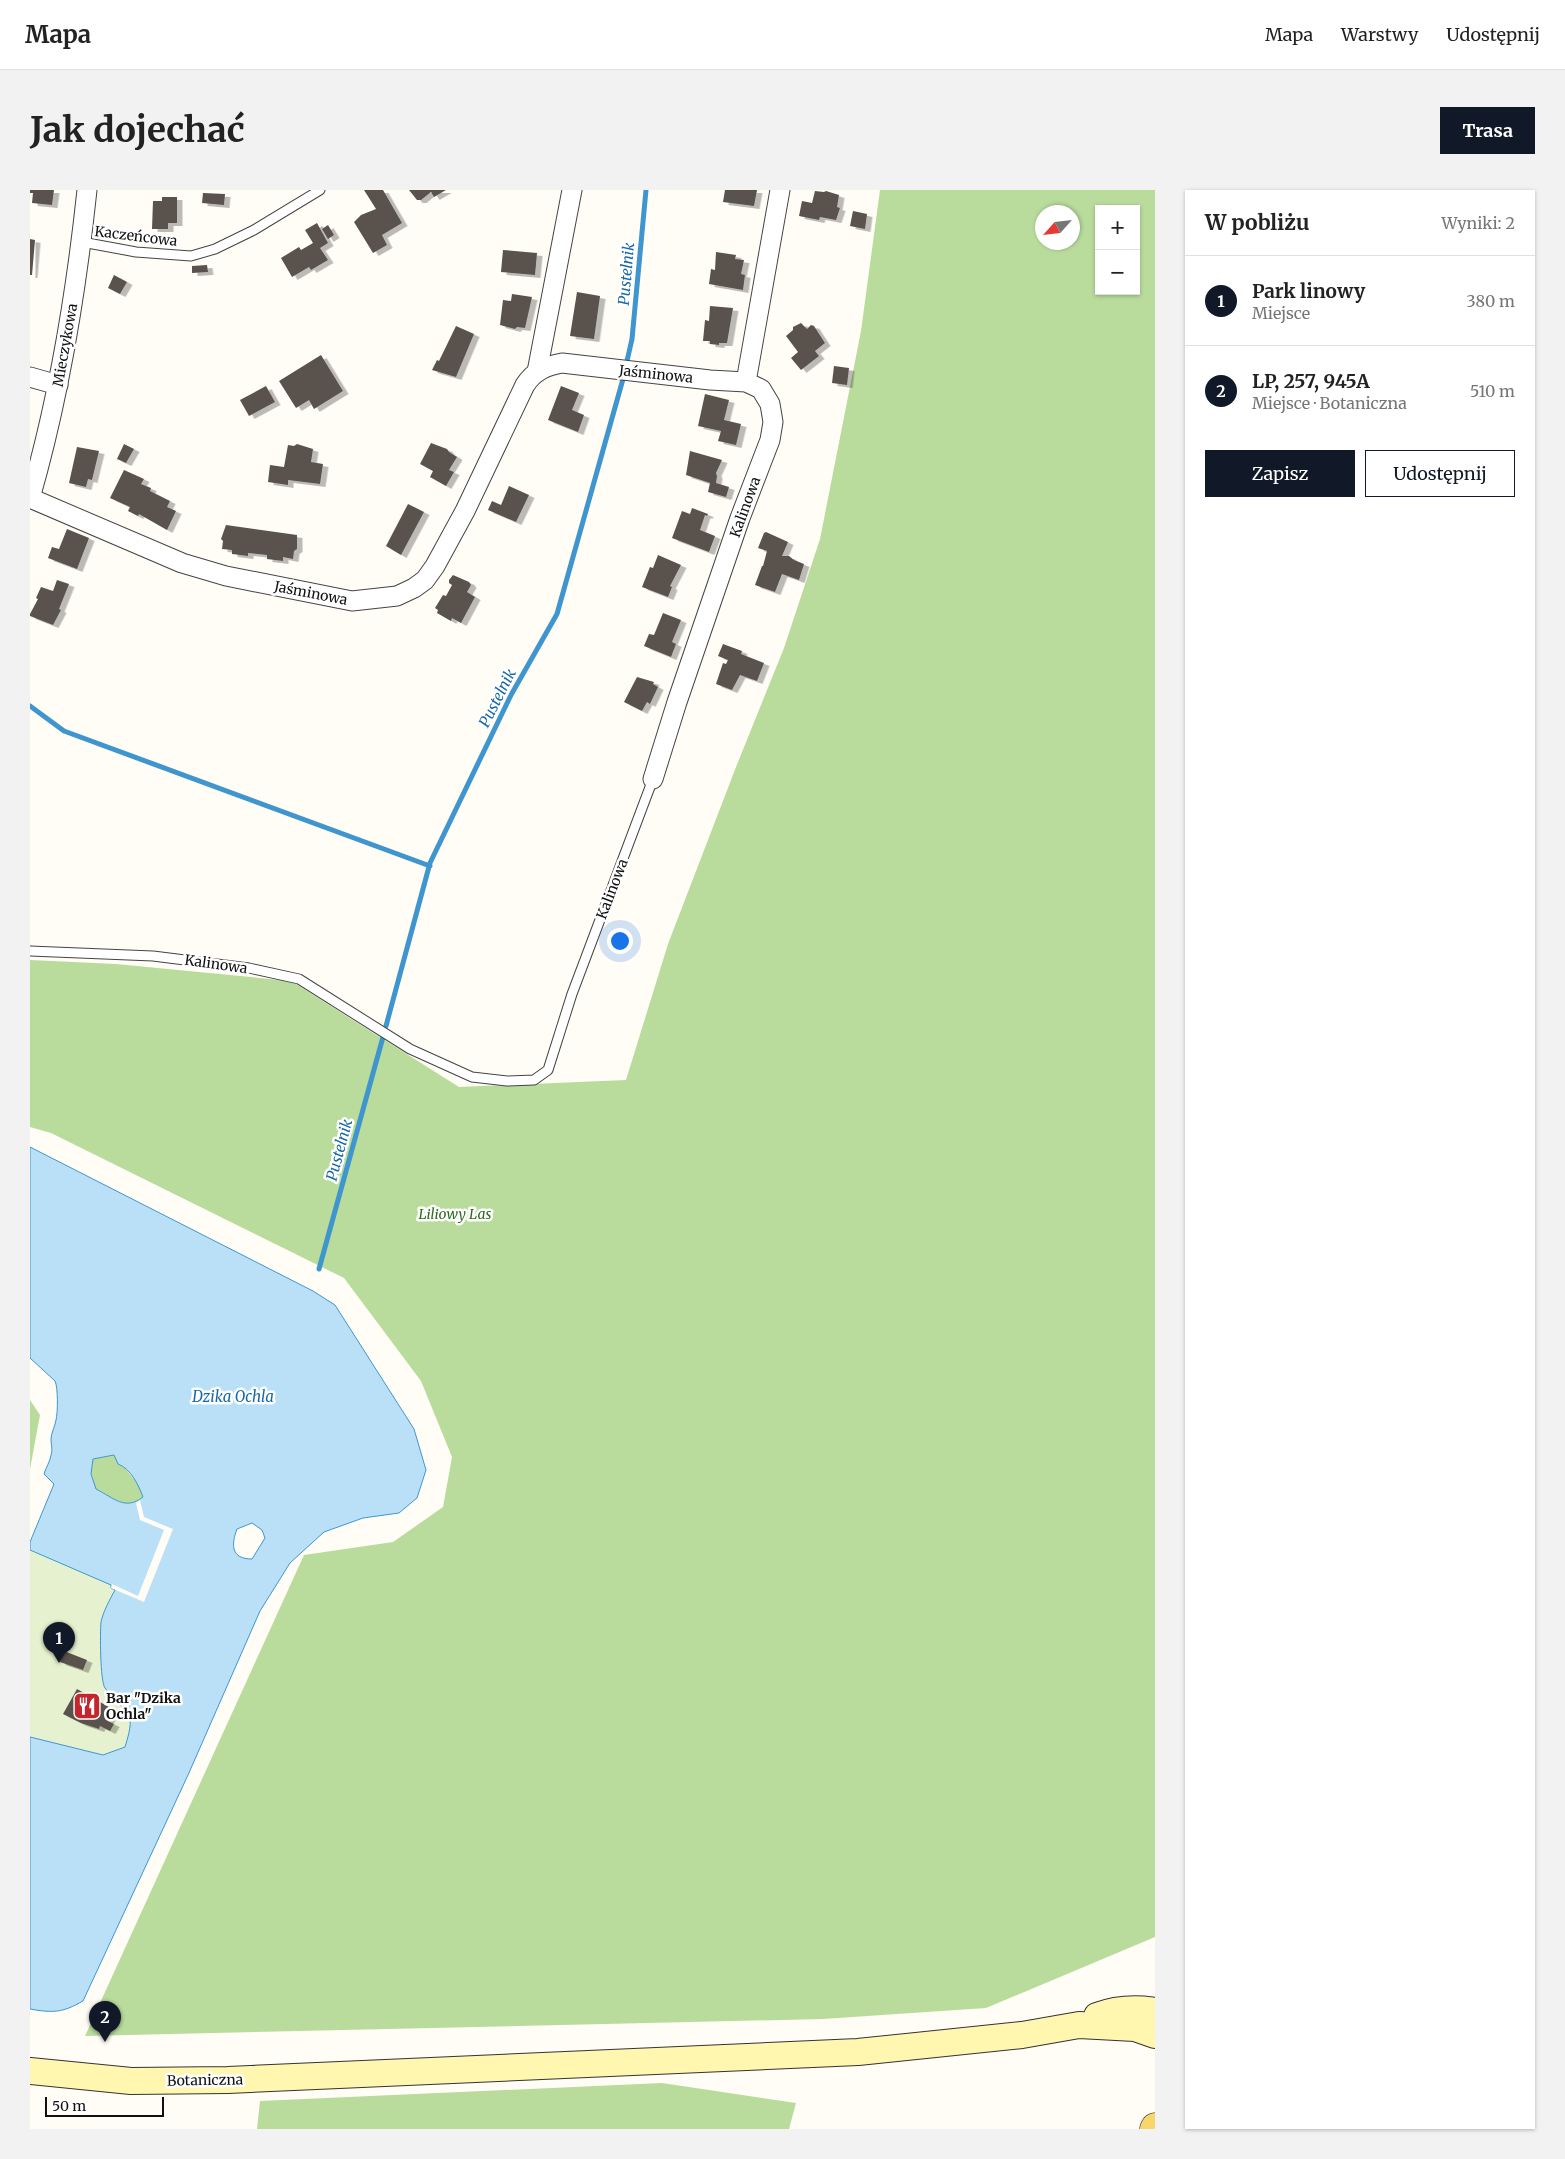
<!DOCTYPE html>
<html lang="pl">
<head>
<meta charset="utf-8">
<style>
	:root { --surface:#fff; --page:#f2f2f2; --text:#222; --muted:#767676; --line:#e0e0e0; --accent:#111827 }
	body { margin:0; font-family:Merriweather,serif; background:var(--page); color:var(--text) }
	.controls { position:absolute; right:15px; top:15px; display:grid; overflow:hidden; border-radius:0px; box-shadow:0 1px 4px #0004 }
	.controls button { width:45px; height:45px; display:grid; place-items:center; padding:0; border:0; border-bottom:1px solid var(--line); background:var(--surface); color:var(--text); font:25px sans-serif }
	.compass { position:absolute; left:1005px; top:15px; width:45px; height:45px; border-radius:50%; background:var(--surface); box-shadow:0 1px 4px #0004; rotate:243deg }
	.scale { position:absolute; left:15px; bottom:12px; width:119px; box-sizing:border-box; padding-left:5px; border:2px solid #111; border-top:0; font-size:14px; line-height:18px; white-space:nowrap; color:#111; -webkit-text-stroke:4px #fff; paint-order:stroke }
	.you { position:absolute; left:589px; top:750px; width:18px; height:18px; margin:-12px; border:4px solid #fff; border-radius:50%; background:#1a73e8; box-shadow:0 0 0 8px #1a73e833 }
	.badge { display:grid; place-items:center; width:32px; height:32px; border-radius:50%; background:var(--accent); color:#fff; font-size:16px; font-weight:700 }
	.pin { position:absolute; translate:-50% -41px; filter:drop-shadow(0 1px 2px #0008) }
	.pin::after { content:''; position:absolute; top:26px; width:18px; height:15px; background:inherit; clip-path:polygon(0 0,100% 0,50% 100%) }
	.list { margin:0; padding:0; list-style:none }
	h2 { display:flex; justify-content:space-between; align-items:center; height:65px; margin:0; padding:0 20px; font-size:21px }
	h2 small { font-size:16px; font-weight:400; color:var(--muted) }
	.list li { display:grid; grid-template-columns:32px 1fr auto; gap:15px; align-items:center; box-sizing:border-box; height:90px; padding:0 20px; border-top:1px solid var(--line) }
	.list b { display:block; font-size:19px; white-space:nowrap }
	.list p { margin:0; font-size:16px; white-space:nowrap; color:var(--muted) }
	.list em { font-size:16px; font-style:normal; color:var(--muted) }
	.actions { display:flex; gap:10px; padding:15px 20px }
	.actions a { flex:1; padding:11px 0; border:1px solid var(--accent); border-radius:0px; text-align:center; font-size:18px; color:var(--accent) }
	.actions .main { background:var(--accent); color:#fff }
	.map { position:relative; flex:none; width:1125px; height:1939px; overflow:hidden; border-radius:0px }
	header { display:flex; align-items:center; gap:30px; box-sizing:border-box; height:70px; padding:0 25px; background:var(--surface); border-bottom:1px solid var(--line) }
	header strong { font-size:24px }
	nav { display:flex; gap:28px; margin-inline-start:auto; font-size:18px }
	.intro { display:flex; align-items:center; justify-content:space-between; box-sizing:border-box; height:120px; padding:0 30px }
	h1 { margin:0; font-size:35px }
	.button { padding:12px 22px; border-radius:0px; background:var(--accent); color:#fff; font-size:18px; font-weight:700 }
	main { display:flex; gap:30px; padding:0 30px }
	aside { flex:1; background:var(--surface); border-radius:0px; box-shadow:0 1px 4px #0004 }
	.map>svg:first-child { display:block }
</style>
</head>
<body>
<header>
<strong>Mapa</strong>
<nav><a>Mapa</a><a>Warstwy</a><a>Udostępnij</a></nav>
</header>
<div class="intro"><h1>Jak dojechać</h1><a class="button">Trasa</a></div>
<main>
<div class="map">
<svg width="1125" height="1939" viewBox="0 0 1125 1939">
	<defs>
		<filter id="shadow"><feDropShadow dx="5.5" dy="3" stdDeviation="0" flood-color="#0004"/></filter>
	</defs>
	<rect width="100%" height="100%" fill="#fffdf5"/>
	<g fill="#b9dc9c" fill-rule="evenodd">
		<path d="M850 0H1125V1747L956 1818 793 1829 55 1846 274 1365 363 1352 413 1317 422 1267 391 1191 314 1088 21 943 0 937V770L86 774 261 791 429 897 596 890 638 754 706 577 754 458 790 349 831 141ZM1069 19H1106V101H1069ZM1012 22H1042V52H1012Z"/>
		<path d="M0 1210 10 1225 0 1279Z"/>
		<path d="M84 1265 109 1295 113 1307C95 1321 84 1308 66 1299L61 1284 63 1269Z"/>
		<path d="M632 1893 766 1913 759 1939H227L230 1911Z"/>
	</g>
	<path fill="#e6f2cf" d="M0 1360 82 1395 85 1400 72 1432 70 1457 74 1496 98 1522 102 1536 95 1557 73 1565 0 1547Z"/>
	<path fill="#b9e0f7" stroke="#3f96cf" fill-rule="evenodd" d="M0 957 283 1101 305 1115 384 1239 396 1280 387 1308 369 1323 333 1328 294 1342 260 1373 230 1421 158 1585 53 1811C32 1823 23 1823 0 1819V1547L73 1565 95 1557C108 1516 95 1526 75 1498 70 1491 70 1442 71 1432 73 1422 80 1409 85 1400L81 1398V1395L0 1360V1352L24 1294 14 1284C16 1277 20 1272 21 1265 23 1259 21 1255 21 1249 21 1243 25 1237 26 1230 28 1222 28 1197 25 1191L0 1168ZM84 1265 88 1274C101 1279 108 1294 113 1307 95 1321 84 1308 66 1299L61 1284 63 1269ZM222 1333 232 1340 235 1348 222 1369C201 1369 201 1355 207 1339Z"/>
	<path fill="#fffdf5" d="M110 1310 114 1327 143 1339 114 1412 81 1398 82 1394 108 1406 134 1340 110 1330 106 1313Z"/>
	<g fill="none" stroke-linecap="round" stroke-linejoin="round">
		<g stroke="#3f96cf" stroke-width="5">
			<path d="M597 171 602 149 616 0"/>
			<path d="M0 516 34 541 400 676"/>
			<path d="M356 836 400 673 481 505 527 424 593 189"/>
			<path d="M289 1079 353 847"/>
		</g>
	</g>
	<g fill="#5a524d" filter="url(#shadow)">
		<path d="M0 0H24L22 15 2 13 3 3H0Z"/>
		<path d="M334 0H353L372 33 352 45 357 55 343 63 324 32 331 25 346 19Z"/>
		<path d="M379 0H416L404 7 401 2 391 10H387Z"/>
		<path d="M695 0H727L724 16 693 12Z"/>
		<path d="M785 1 794 2 796 1 809 5 807 17 810 18 806 30 790 27 789 30 769 26 772 11 782 13Z"/>
		<path d="M173 3 195 4 194 15 172 13Z"/>
		<path d="M132 7H147V33H138V39H122L123 11H132Z"/>
		<path d="M823 21 837 24 835 39 820 36Z"/>
		<path d="M287 33 298 53 290 58 298 70 281 80 279 77 262 87 251 68 269 57 271 60 283 53 275 40Z"/>
		<path d="M298 35 304 45 298 49 292 39Z"/>
		<path d="M0 49 5 50 2 85H0Z"/>
		<path d="M473 60 507 63 505 85 471 82Z"/>
		<path d="M686 62 706 65 705 69 714 70 711 84 715 85 713 100 679 94 681 79 685 80Z"/>
		<path d="M177 75 178 82 162 83V76Z"/>
		<path d="M84 85 97 92 90 104 78 98Z"/>
		<path d="M547 102 570 106 564 149 540 146Z"/>
		<path d="M482 104 502 107 495 138 487 137 485 139 470 135 473 110 481 111Z"/>
		<path d="M680 116 703 118 697 153H689V155L680 154V151H673L675 130 679 131Z"/>
		<path d="M771 133 777 139 781 135 784 136 795 153 785 161 789 166 771 180 761 168 768 162 756 146 763 140V137Z"/>
		<path d="M426 136 444 144 426 187 402 180 407 170 409 171Z"/>
		<path d="M291 165 313 201 284 219 279 210 266 218 249 191Z"/>
		<path d="M804 176 819 178 817 195 802 193Z"/>
		<path d="M236 196 245 212 219 226 210 210Z"/>
		<path d="M531 196 549 203 542 220 554 225 548 242 518 230Z"/>
		<path d="M675 204 699 210 694 230 711 234 706 255 688 251 691 241 668 236Z"/>
		<path d="M401 253 417 259 419 262 427 267 419 280 424 282 416 296 400 287 403 281 390 274Z"/>
		<path d="M94 254 104 259 96 273 87 269Z"/>
		<path d="M267 254 283 259 281 272 293 274 290 294 258 290V295L238 292 240 275 254 277 258 255 264 256Z"/>
		<path d="M47 257 69 261 62 290 58 289 56 297 39 293Z"/>
		<path d="M660 261 692 270 686 283 687 286 686 293 699 297 696 307 678 302 680 293 656 285Z"/>
		<path d="M94 280 114 289 111 294 121 298 120 301 140 311 137 317 146 321 137 340 109 324 108 326 98 321 100 317 80 308Z"/>
		<path d="M479 296 499 305 486 332 458 320 462 311 471 315Z"/>
		<path d="M378 314 394 322 371 365 356 356Z"/>
		<path d="M662 318 678 324 677 326 675 325 670 340 685 346 679 362 642 348 652 321 660 324Z"/>
		<path d="M196 335 267 345V359L264 361 263 369 253 367V371L237 369V365L218 363V366L202 364V360L192 359 193 351 191 349Z"/>
		<path d="M37 339 59 348 47 379 18 368 22 357 29 359Z"/>
		<path d="M736 342 758 352 752 366H759L764 370 774 374 769 390 752 384 745 402 725 395 732 376H733L737 361 728 358 734 343Z"/>
		<path d="M628 365 651 375 640 396 642 397 638 407 612 397 620 377 623 378Z"/>
		<path d="M423 385 439 392 441 395 437 402 445 407 431 433 422 428 421 431 407 423 408 420 405 418 413 405 416 406 422 395 419 393V390Z"/>
		<path d="M27 390 39 394 29 419 31 420 23 435 0 426V424L8 409 6 408 11 397 23 401Z"/>
		<path d="M633 423 651 430 642 452 646 454 641 467 614 456 619 444 624 445Z"/>
		<path d="M693 454 712 461 711 464 734 473 727 491 710 485 702 500 686 494 693 473 696 474 698 470 688 466Z"/>
		<path d="M607 487 624 492 623 494 628 497 620 514 617 512 612 521 594 512Z"/>
		<path d="M34 1461 57 1470 53 1480 30 1472Z"/>
		<path d="M47 1499 84 1520 78 1531 84 1534 80 1541 70 1536 69 1539 51 1533 33 1524Z"/>
	</g>
	<g fill="none" stroke-linecap="round" stroke-linejoin="round">
		<g stroke="#444" stroke-width="11">
			<g id="lane">
				<path d="M52 52 106 62 161 66 185 59 224 40 290 0"/>
				<path d="M0 761 123 766 219 778 269 789 380 859 442 887 477 891 504 890 518 880 542 804 623 589"/>
			</g>
		</g>
		<g stroke="#444" stroke-width="21">
			<g id="street">
				<path d="M507 182 542 0"/>
				<path d="M0 187 28 195"/>
				<path d="M716 192 750 0"/>
				<path d="M0 308 152 373 196 386 322 411 367 406 384 398 395 390 405 376 435 321 495 195C504 181 516 176 532 173L680 190 716 192 731 199 740 214 743 232 740 250 710 328 647 512 623 589"/>
				<path d="M0 308C29 208 46 104 57 0"/>
			</g>
		</g>
		<g stroke="#333" stroke-width="28">
			<g id="secondary">
				<path d="M1067 1826C1086 1819 1106 1818 1125 1821"/>
				<path d="M0 1881 101 1891 198 1890 828 1862 992 1845 1049 1835 1105 1838 1125 1845"/>
			</g>
		</g>
		<g stroke="#222" stroke-width="29">
			<path id="primary" d="M1124 1939 1125 1937"/>
		</g>
		<use href="#lane" stroke="#fff" stroke-width="9"/>
		<use href="#street" stroke="#fff" stroke-width="19"/>
		<use href="#secondary" stroke="#fff6b0" stroke-width="26"/>
		<use href="#primary" stroke="#f9d66b" stroke-width="28"/>
	</g>
	<defs>
		<g id="restaurant-square" transform="scale(1.4375)"><rect x="-9" y="-9" width="18" height="18" rx="4" fill="#c4262e" stroke="#fff"/><path d="M-5-6h1v4h1v-4h1v4h1v-4h1v5L-1.5 .5V6h-2V.5L-5-1ZM5-6V6H3V1.5H1.5Q1.5-4 5-6Z" fill="#fff"/></g>
	</defs>
	<g fill-rule="evenodd">
		<use href="#restaurant-square" x="57" y="1516"/>
	</g>
	<g text-anchor="middle" dominant-baseline="central" stroke-width="5" stroke-linejoin="round" paint-order="stroke">
		<g font-size="14" fill="#111" stroke="#fff">
			<text transform="translate(106 46) rotate(7)">Kaczeńcowa</text>
			<text transform="translate(35 155) rotate(-80)">Mieczykowa</text>
			<text transform="translate(626 184) rotate(6)">Jaśminowa</text>
			<text transform="translate(715 317) rotate(-70)">Kalinowa</text>
			<text transform="translate(281 403) rotate(11)">Jaśminowa</text>
			<text transform="translate(582 699) rotate(-69)">Kalinowa</text>
			<text transform="translate(186 774) rotate(8)">Kalinowa</text>
			<text transform="translate(175 1890) rotate(-1)">Botaniczna</text>
		</g>
		<g font-size="14" font-style="italic" fill="#2f6b1f" stroke="#fff">
			<text x="425" y="1024">Liliowy Las</text>
		</g>
		<g font-size="14" font-weight="bold" fill="#111" stroke="#fff" text-anchor="start">
			<text x="76" y="1508">Bar "Dzika<tspan x="76" dy="16">Ochla"</tspan></text>
		</g>
		<g font-size="15" font-style="italic" fill="#1768a6" stroke="#fff">
			<text transform="translate(596 84) rotate(-85)">Pustelnik</text>
			<text transform="translate(467 508) rotate(-63)">Pustelnik</text>
			<text transform="translate(309 960) rotate(-75)">Pustelnik</text>
			<text x="203" y="1206">Dzika Ochla</text>
		</g>
	</g>
</svg>
<div class="controls">
<button>+</button>
<button>−</button>
</div>
<svg class="compass" viewBox="-18 -18 36 36"><path d="M0-13l5 13h-10z" fill="#e53935"/><path d="M0 13l5-13h-10z" fill="#767676"/></svg>
<div class="scale">50 m</div>
<div class="you"></div>
<div class="pin badge" style="left:29px;top:1473px">1</div>
<div class="pin badge" style="left:75px;top:1852px">2</div>
</div>
<aside>
<h2>W pobliżu<small>Wyniki: 2</small></h2>
<ul class="list">
<li><span class="badge">1</span><div><b>Park linowy</b><p>Miejsce</p></div><em>380 m</em></li>
<li><span class="badge">2</span><div><b>LP, 257, 945A</b><p>Miejsce · Botaniczna</p></div><em>510 m</em></li>
</ul>
<div class="actions"><a class="main">Zapisz</a><a>Udostępnij</a></div>
</aside>
</main>
</body>
</html>
